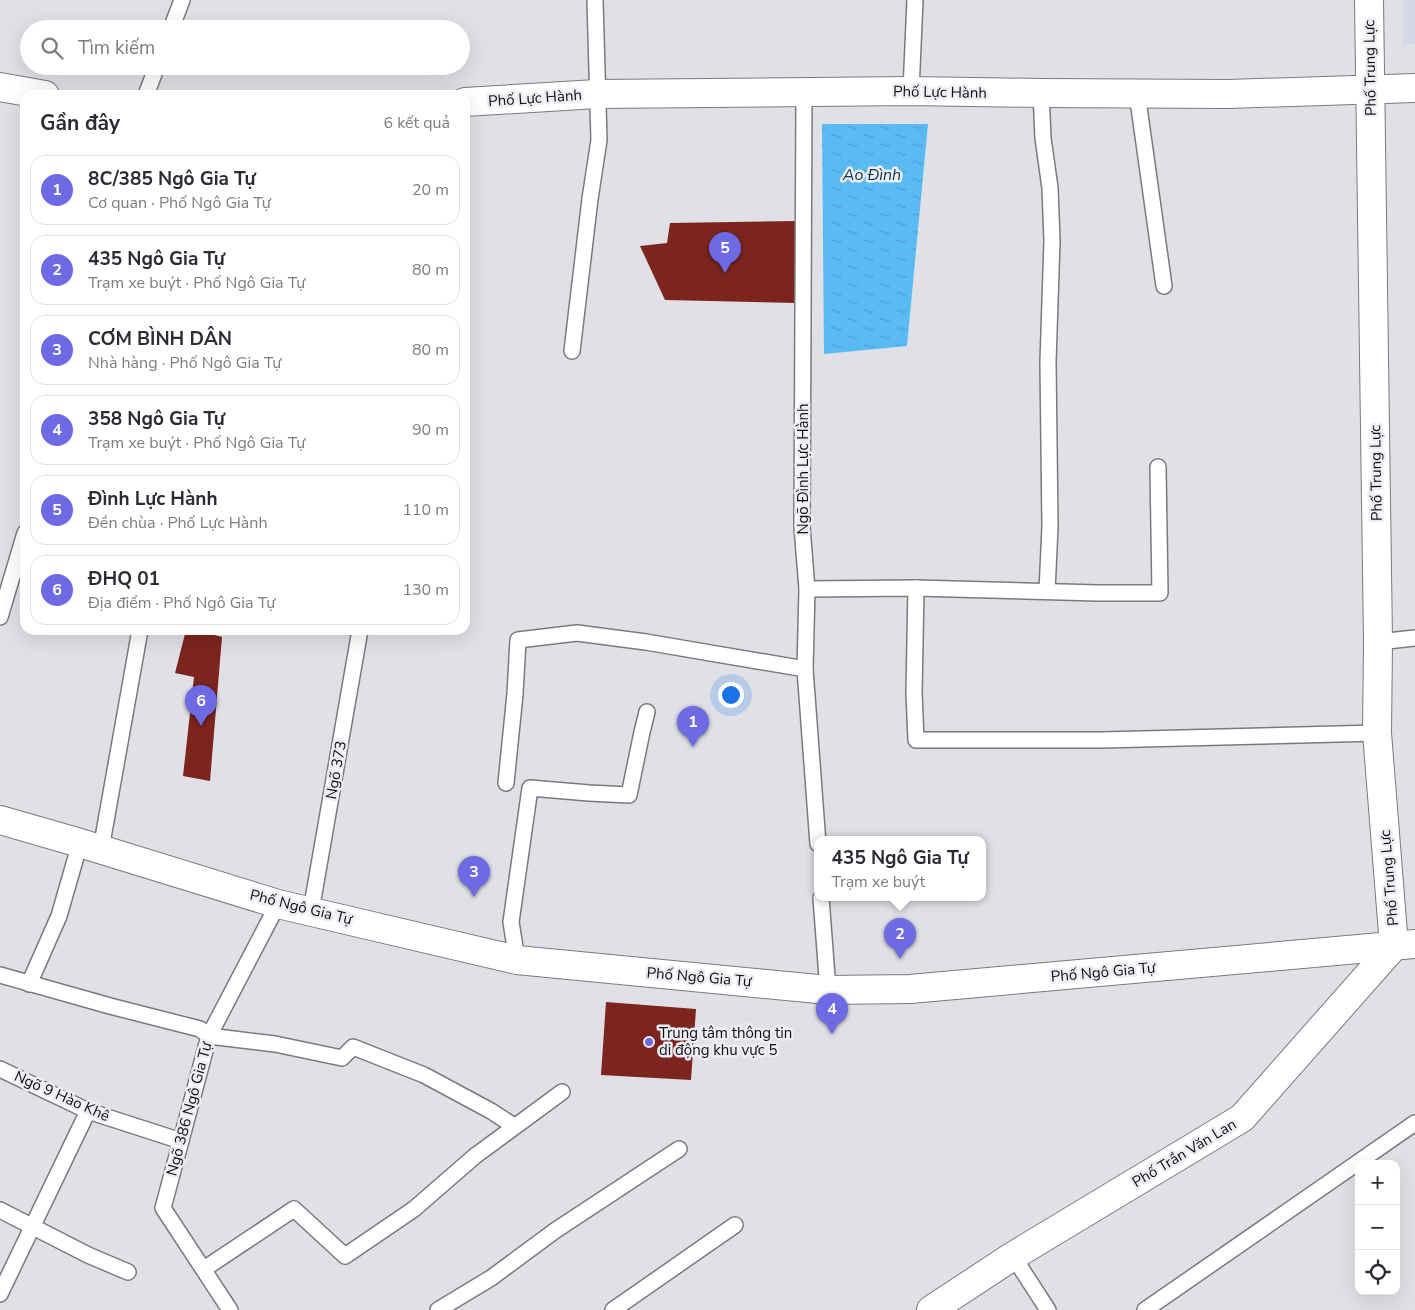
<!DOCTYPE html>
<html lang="vi">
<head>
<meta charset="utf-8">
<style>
	:root { --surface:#fff; --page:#f2f2f3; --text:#2b2b33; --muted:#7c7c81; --line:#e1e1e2; --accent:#6e6ae4 }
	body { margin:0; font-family:"Nunito Sans",sans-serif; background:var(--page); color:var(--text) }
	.controls { position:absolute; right:15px; bottom:15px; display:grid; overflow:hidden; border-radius:10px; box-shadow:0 5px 20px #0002 }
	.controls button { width:45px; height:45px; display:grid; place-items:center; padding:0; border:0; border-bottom:1px solid var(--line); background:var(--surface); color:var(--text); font:25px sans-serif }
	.you { position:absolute; left:730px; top:694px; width:18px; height:18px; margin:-12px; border:4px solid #fff; border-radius:50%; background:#1a73e8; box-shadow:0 0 0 8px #1a73e833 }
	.badge { display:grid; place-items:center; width:32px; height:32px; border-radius:50%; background:var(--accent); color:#fff; font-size:16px; font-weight:700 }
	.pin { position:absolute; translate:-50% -41px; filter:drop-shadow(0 1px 2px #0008) }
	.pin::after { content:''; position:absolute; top:26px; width:18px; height:15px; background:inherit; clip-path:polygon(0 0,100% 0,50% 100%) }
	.popup { position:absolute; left:814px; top:836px; width:172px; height:65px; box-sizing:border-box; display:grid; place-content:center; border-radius:10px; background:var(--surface); filter:drop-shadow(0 1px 4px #0005); font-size:16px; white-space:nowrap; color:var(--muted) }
	.popup b { font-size:19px; color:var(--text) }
	.popup::after { content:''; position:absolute; left:50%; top:100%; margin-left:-10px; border:10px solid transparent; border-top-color:var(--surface) }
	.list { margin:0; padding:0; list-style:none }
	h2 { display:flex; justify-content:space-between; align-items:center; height:65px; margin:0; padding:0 20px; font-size:21px }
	h2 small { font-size:16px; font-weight:400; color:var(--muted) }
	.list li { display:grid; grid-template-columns:32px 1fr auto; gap:15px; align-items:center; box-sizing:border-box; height:70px; margin:0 10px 10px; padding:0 10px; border:1px solid var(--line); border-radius:15px }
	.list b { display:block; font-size:19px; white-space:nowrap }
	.list p { margin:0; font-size:16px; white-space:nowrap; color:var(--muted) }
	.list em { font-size:16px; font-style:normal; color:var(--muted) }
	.icon { flex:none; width:28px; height:28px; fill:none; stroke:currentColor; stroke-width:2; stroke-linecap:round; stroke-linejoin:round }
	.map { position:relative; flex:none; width:1415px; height:1310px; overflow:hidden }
	.search { position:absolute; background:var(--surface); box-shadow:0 5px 20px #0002; left:20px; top:20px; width:450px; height:55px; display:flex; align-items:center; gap:12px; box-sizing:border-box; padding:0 18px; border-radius:28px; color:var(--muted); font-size:19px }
	.panel { position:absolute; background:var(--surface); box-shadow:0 5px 20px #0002; left:20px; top:90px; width:450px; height:545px; border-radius:15px }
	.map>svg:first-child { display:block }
</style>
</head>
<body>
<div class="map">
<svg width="1415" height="1310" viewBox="0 0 1415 1310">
	<defs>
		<pattern id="water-ripples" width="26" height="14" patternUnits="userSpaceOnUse" patternTransform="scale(1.25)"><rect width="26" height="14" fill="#5abaf4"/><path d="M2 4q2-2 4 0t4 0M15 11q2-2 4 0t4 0" fill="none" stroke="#4d9fd0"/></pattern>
	</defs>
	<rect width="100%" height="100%" fill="#e0e1e7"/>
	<path fill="#d5d7e4" d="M1403 0H1415V44L1403 45Z"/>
	<path fill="url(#water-ripples)" d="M822 124H928L907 346 824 354Z"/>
	<g fill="#7d241f">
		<path d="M796 221 798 303 665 300 640 246 667 243 670 223Z"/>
		<path d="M186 630H196L222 637 210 781 183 776 194 677 175 673Z"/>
		<path d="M606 1002 696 1009 691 1080 601 1075Z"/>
	</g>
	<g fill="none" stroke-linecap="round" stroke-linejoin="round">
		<g stroke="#797a80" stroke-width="18">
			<g id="service">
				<path d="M171 29 182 0"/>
				<path d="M911 91 915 0"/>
				<path d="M804 93 802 527 807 589 805 669 818 844"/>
				<path d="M1041 93 1043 138 1050 188 1052 241 1048 362 1050 527 1047 591"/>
				<path d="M1137 93 1164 286"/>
				<path d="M146 95 157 66"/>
				<path d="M572 351 590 199 599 140 595 0"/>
				<path d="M916 588 914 693 916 740H1102L1377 733"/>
				<path d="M807 589 916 588 1098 593H1160L1158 467"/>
				<path d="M0 617 25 533"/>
				<path d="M1378 642 1415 638"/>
				<path d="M506 783 515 694 518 640 577 633 646 642 805 669"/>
				<path d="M101 849 140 630"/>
				<path d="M821 898 828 990"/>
				<path d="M311 911 360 630"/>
				<path d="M517 960 511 922 530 788 589 793 629 795 642 732 647 712"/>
				<path d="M0 975 110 1006 200 1029 209 1036 275 1044 342 1058 353 1047 424 1075 491 1111 514 1126"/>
				<path d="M29 984 59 916 80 843"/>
				<path d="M0 1069 88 1111 181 1141"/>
				<path d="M0 1210 88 1255 128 1272"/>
				<path d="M1013 1256 1048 1310"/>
				<path d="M204 1269 294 1209 345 1256 414 1209 475 1156 562 1092"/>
				<path d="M0 1294 88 1111"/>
				<path d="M230 1310 163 1208 209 1036 278 904"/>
				<path d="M438 1310 491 1278 556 1230 679 1149"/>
				<path d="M613 1310 735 1225"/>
				<path d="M1145 1310 1415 1123"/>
			</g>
		</g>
		<g stroke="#797a80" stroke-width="30">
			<g id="minor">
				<path d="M0 87 45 95"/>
				<path d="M465 102 597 94 911 91 1041 93 1228 94 1415 88"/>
			</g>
		</g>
		<g stroke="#797a80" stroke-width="30">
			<path id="tertiary" d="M931 1310 1013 1256 1242 1118 1394 946 1377 733 1378 642 1369 0"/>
		</g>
		<g stroke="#797a80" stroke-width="30">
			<path id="secondary" d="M0 820 80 843 278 904 517 960 828 990 910 989 1415 944"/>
		</g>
		<use href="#service" stroke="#fff" stroke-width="15"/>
		<use href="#minor" stroke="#fff" stroke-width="28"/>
		<use href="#tertiary" stroke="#fff" stroke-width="28"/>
		<use href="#secondary" stroke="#fff" stroke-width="28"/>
	</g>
	<circle fill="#6e6ae4" stroke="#edeef4" stroke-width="2" cx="649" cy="1042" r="5"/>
	<g text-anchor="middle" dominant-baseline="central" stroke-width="5" stroke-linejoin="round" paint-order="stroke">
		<g font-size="15" fill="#0f0f11" stroke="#edeef4">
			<text transform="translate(1370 68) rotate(-91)">Phố Trung Lực</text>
			<text transform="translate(940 92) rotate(1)">Phố Lực Hành</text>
			<text transform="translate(535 98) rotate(-4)">Phố Lực Hành</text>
			<text transform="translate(803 469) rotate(-90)">Ngõ Đình Lực Hành</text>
			<text transform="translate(1376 473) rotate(-91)">Phố Trung Lực</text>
			<text transform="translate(336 770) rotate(-80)">Ngõ 373</text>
			<text transform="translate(1389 878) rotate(-95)">Phố Trung Lực</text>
			<text transform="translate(301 907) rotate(14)">Phố Ngô Gia Tự</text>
			<text transform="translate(1103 972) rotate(-5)">Phố Ngô Gia Tự</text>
			<text transform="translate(699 977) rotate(5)">Phố Ngô Gia Tự</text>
			<text transform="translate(62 1096) rotate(24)">Ngõ 9 Hào Khê</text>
			<text transform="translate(189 1109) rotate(-75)">Ngõ 386 Ngô Gia Tự</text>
			<text transform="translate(1184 1153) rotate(-31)">Phố Trần Văn Lan</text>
		</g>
		<g font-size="15" fill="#0f0f11" stroke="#edeef4" text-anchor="start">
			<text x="659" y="1033">Trung tâm thông tin<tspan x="659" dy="17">di động khu vực 5</tspan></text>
		</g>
		<g font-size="16" font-style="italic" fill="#073249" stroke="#edeef4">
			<text x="872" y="175">Ao Đình</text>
		</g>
	</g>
</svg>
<div class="controls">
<button>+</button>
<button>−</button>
<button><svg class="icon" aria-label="locate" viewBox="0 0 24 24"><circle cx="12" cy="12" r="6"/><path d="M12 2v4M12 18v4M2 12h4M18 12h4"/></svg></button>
</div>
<div class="you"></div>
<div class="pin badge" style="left:693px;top:747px">1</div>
<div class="pin badge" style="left:900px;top:959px">2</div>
<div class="popup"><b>435 Ngô Gia Tự</b>Trạm xe buýt</div>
<div class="pin badge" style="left:474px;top:897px">3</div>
<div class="pin badge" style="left:832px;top:1034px">4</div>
<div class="pin badge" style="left:725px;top:273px">5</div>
<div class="pin badge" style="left:201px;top:726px">6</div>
<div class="search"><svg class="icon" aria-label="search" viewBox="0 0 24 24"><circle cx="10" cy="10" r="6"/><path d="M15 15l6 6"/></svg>Tìm kiếm</div>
<section class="panel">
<h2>Gần đây<small>6 kết quả</small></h2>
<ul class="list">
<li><span class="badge">1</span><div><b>8C/385 Ngô Gia Tự</b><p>Cơ quan · Phố Ngô Gia Tự</p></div><em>20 m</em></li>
<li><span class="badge">2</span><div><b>435 Ngô Gia Tự</b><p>Trạm xe buýt · Phố Ngô Gia Tự</p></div><em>80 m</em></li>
<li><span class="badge">3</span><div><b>CƠM BÌNH DÂN</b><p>Nhà hàng · Phố Ngô Gia Tự</p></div><em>80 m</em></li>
<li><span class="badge">4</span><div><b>358 Ngô Gia Tự</b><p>Trạm xe buýt · Phố Ngô Gia Tự</p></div><em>90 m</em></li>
<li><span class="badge">5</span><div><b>Đình Lực Hành</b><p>Đền chùa · Phố Lực Hành</p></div><em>110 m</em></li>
<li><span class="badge">6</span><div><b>ĐHQ 01</b><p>Địa điểm · Phố Ngô Gia Tự</p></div><em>130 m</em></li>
</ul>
</section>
</div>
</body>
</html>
